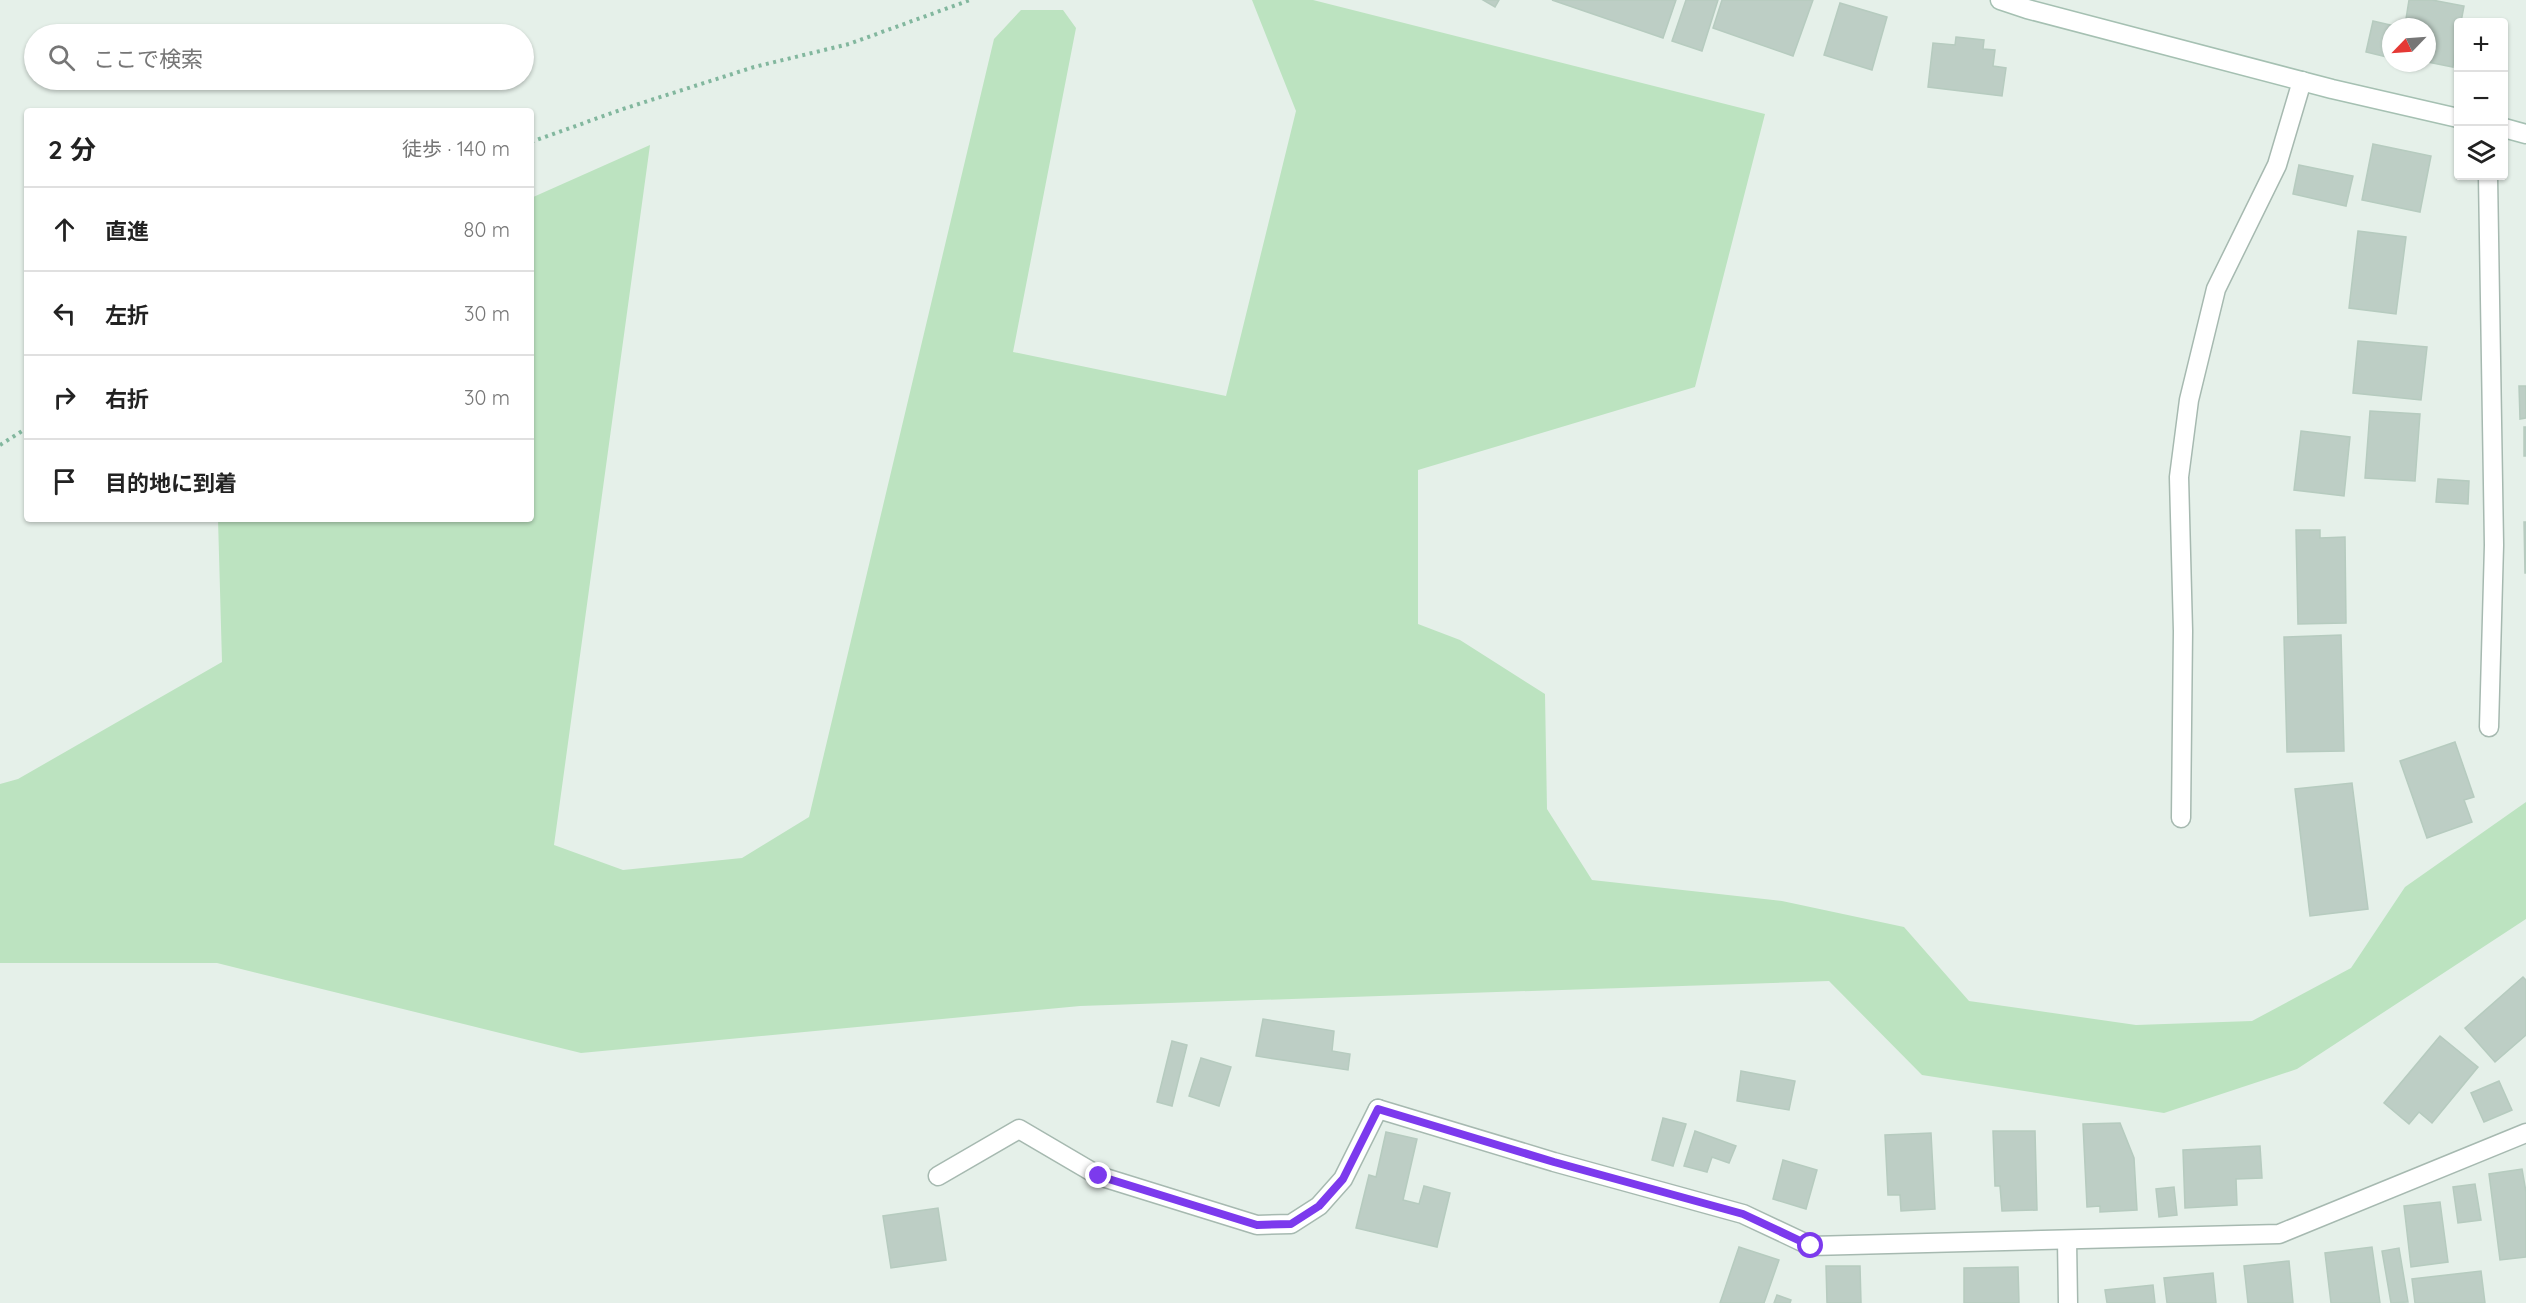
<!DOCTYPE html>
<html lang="ja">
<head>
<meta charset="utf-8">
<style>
	:root { --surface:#fff; --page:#f2f2f2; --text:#222; --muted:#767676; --line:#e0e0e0 }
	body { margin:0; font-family:Quicksand,"Noto Sans JP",sans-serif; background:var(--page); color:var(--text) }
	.controls { position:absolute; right:18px; top:18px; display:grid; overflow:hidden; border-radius:6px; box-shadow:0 2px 4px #0004 }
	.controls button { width:54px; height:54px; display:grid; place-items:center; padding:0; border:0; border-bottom:2px solid var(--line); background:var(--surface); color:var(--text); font:30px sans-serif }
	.compass { position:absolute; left:2382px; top:18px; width:54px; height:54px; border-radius:50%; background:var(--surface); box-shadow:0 2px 4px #0004; rotate:245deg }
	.stop { position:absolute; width:18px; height:18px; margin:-14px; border:4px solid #7c3aed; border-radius:50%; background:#fff }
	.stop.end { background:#7c3aed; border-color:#fff; box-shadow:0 2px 6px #0008 }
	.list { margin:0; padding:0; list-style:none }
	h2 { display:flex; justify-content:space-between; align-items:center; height:78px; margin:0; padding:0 24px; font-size:26px }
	h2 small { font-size:20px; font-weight:400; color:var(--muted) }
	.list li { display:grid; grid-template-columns:39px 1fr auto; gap:18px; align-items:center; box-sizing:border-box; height:84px; padding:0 24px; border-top:2px solid var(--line) }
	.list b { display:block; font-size:22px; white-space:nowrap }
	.list em { font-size:20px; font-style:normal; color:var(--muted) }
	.icon { flex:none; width:33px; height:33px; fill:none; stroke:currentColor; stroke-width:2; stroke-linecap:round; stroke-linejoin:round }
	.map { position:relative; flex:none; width:2526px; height:1303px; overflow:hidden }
	.search { position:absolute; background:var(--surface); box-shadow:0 2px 4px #0004; left:24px; top:24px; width:510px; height:66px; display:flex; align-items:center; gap:15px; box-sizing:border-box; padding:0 21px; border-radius:33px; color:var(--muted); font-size:22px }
	.panel { position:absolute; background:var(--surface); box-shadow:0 2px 4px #0004; left:24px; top:108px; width:510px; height:414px; border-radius:6px }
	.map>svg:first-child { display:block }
</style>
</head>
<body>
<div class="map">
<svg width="2526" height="1303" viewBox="0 0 2526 1303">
	<rect width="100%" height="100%" fill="#e5f0e9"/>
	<path fill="#bce3c0" d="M1252 0H1313L1765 114 1695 387 1418 470V624L1460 640 1545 694 1547 809 1592 880 1782 901 1904 927 1969 1001 2136 1025 2252 1021 2351 968 2405 887 2526 802V919L2297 1069 2164 1113 1922 1075 1829 981 1080 1006 581 1053 217 963H0V784L18 779 222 662 218 519H531V198L650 145 554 845 623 870 742 858 809 817 994 39 1021 10H1063L1076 28 1013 352 1226 396 1296 111Z"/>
	<g fill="#bdcec5" stroke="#b6cbbf" stroke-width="1.5">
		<path d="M1483 0H1499L1495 7Z"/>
		<path d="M1552 0H1676L1663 38Z"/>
		<path d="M1686 0H1718L1702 51 1672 41Z"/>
		<path d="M1722 0H1813L1793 56 1713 28Z"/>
		<path d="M2409 0H2432L2464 6 2461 22H2458L2453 67 2427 62V27H2420L2421 22 2406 19Z"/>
		<path d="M1840 3 1887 17 1872 70 1824 55Z"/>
		<path d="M2373 21 2399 27H2391V58L2366 52Z"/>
		<path d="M1956 37 1984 40 1983 49 1995 50 1993 66 2006 68 2002 96 1928 87 1933 43 1955 45Z"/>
		<path d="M2504 45 2507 46 2504 72Z"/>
		<path d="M2373 144 2431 156 2420 212 2362 200Z"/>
		<path d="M2299 165 2353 176 2346 206 2293 194Z"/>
		<path d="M2358 231 2406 237 2396 314 2349 308Z"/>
		<path d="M2358 341 2427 347 2421 400 2353 393Z"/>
		<path d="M2519 386H2526V418L2520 419Z"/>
		<path d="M2370 411 2420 414 2415 481 2365 478Z"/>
		<rect x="2524" y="427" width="2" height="29"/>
		<path d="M2301 431 2350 437 2344 496 2294 490Z"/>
		<path d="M2438 479 2469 481 2468 504 2436 502Z"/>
		<path d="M2524 522H2526V573H2525Z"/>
		<path d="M2296 530H2320V538L2345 537 2346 623 2298 624Z"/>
		<path d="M2341 635 2344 751 2287 752 2284 637Z"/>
		<path d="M2455 742 2474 797 2464 800 2472 822 2427 838 2400 761Z"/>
		<path d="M2352 783 2368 909 2310 916 2295 789Z"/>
		<path d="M2523 977 2526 980V1035L2495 1062 2465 1028Z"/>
		<path d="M1263 1019 1334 1031 1332 1051 1350 1054 1348 1070 1256 1056Z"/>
		<path d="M2440 1036 2478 1067 2432 1123 2419 1112 2409 1124 2384 1103Z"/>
		<path d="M1172 1041 1187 1045 1172 1106 1157 1102Z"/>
		<path d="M1201 1058 1231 1067 1219 1106 1189 1096Z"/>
		<path d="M1741 1071 1795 1081 1789 1110 1737 1101Z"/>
		<path d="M2499 1081 2512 1110 2484 1122 2471 1093Z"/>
		<path d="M1663 1118 1686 1124 1673 1166 1652 1160Z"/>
		<path d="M2120 1123 2134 1158 2137 1210 2100 1212V1206L2087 1207 2083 1124Z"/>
		<path d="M1695 1131 1736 1146 1729 1163 1712 1157 1707 1172 1684 1166Z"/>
		<path d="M1993 1131H2035L2037 1210 2002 1211 2000 1186H1995Z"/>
		<path d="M1386 1132 1417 1139 1403 1200 1419 1204 1424 1186 1450 1193 1437 1247 1356 1228 1369 1175 1376 1177Z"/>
		<path d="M1931 1133 1935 1209 1901 1211 1900 1195H1888L1885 1135Z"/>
		<path d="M2260 1146 2262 1178 2236 1179 2237 1205 2185 1208 2183 1150Z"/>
		<path d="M1783 1160 1817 1170 1806 1209 1773 1199Z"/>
		<path d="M2522 1169 2526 1192V1257L2500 1260 2489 1174Z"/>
		<path d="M2475 1184 2481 1220 2458 1223 2453 1187Z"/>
		<path d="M2174 1187 2177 1215 2159 1217 2156 1189Z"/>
		<path d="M2440 1202 2448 1262 2411 1267 2404 1206Z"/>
		<path d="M938 1208 946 1260 891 1268 883 1216Z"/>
		<path d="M1739 1247 1779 1260 1764 1303H1720Z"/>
		<path d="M2372 1247 2380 1303H2331L2325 1253Z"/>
		<path d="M2399 1248 2408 1302 2391 1303 2382 1251Z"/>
		<path d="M2289 1261 2293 1303H2248L2244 1266Z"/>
		<path d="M1826 1266H1860L1861 1303H1827Z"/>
		<path d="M2018 1267 2019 1303H1964V1268Z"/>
		<path d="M2481 1271 2485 1303H2415L2412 1279Z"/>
		<path d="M2213 1273 2216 1303H2167L2164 1278Z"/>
		<path d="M2153 1285 2155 1303H2107L2105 1290Z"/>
		<path d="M1777 1295 1791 1300 1790 1303H1774Z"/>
	</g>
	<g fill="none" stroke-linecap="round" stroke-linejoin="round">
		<g stroke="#a6b9b0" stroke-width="21">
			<g id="lane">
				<path d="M2181 818 2183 631 2179 477 2189 400 2216 289 2277 165 2302 81"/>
				<path d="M938 1176 1019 1129 1099 1176 1257 1225 1291 1224 1319 1206 1343 1179 1378 1109"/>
			</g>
		</g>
		<g stroke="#a6b9b0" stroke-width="21">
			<g id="street">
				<path d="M2488 176 2494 545 2489 727"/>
				<path d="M1378 1109 1554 1162 1743 1214 1811 1246 2279 1234 2526 1133"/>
				<path d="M2067 1240 2068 1303"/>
			</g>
		</g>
		<g stroke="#a5c0b2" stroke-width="21">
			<g id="secondary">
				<path d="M2000 0 2027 9 2332 89 2458 118"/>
				<path d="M2504 128 2526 134"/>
			</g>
		</g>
		<g stroke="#82b79e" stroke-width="4" stroke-dasharray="3 4.5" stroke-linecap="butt">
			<path d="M531 142 623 109 754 67 849 44 970 0"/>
			<path d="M0 445 27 428"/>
		</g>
		<use href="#lane" stroke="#fff" stroke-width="18"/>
		<use href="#street" stroke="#fff" stroke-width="18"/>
		<use href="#secondary" stroke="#fff" stroke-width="18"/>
	</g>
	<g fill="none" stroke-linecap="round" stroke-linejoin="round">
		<path stroke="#7c3aed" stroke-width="8" d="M1099 1176 1257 1225 1291 1224 1319 1206 1343 1179 1378 1109 1554 1162 1743 1214 1811 1246"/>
	</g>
</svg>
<div class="controls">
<button>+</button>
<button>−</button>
<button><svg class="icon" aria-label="layers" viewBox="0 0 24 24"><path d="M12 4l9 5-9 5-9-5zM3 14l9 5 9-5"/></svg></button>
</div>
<svg class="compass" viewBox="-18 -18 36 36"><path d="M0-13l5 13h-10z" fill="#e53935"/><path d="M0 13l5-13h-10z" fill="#767676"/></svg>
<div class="stop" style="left:1811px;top:1246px"></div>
<div class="stop end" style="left:1099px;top:1176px"></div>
<div class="search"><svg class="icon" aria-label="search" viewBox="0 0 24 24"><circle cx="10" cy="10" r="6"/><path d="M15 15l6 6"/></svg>ここで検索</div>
<section class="panel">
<h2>2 分<small>徒歩 · 140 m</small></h2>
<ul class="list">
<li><svg class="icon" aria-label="ahead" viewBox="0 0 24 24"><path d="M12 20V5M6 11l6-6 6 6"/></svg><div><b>直進</b></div><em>80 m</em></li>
<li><svg class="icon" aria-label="left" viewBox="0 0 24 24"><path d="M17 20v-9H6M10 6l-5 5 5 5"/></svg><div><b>左折</b></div><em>30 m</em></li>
<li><svg class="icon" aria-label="right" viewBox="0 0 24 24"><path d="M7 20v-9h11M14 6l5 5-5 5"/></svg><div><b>右折</b></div><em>30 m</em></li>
<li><svg class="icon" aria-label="arrive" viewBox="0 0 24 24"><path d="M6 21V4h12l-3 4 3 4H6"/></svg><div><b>目的地に到着</b></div></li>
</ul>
</section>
</div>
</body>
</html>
